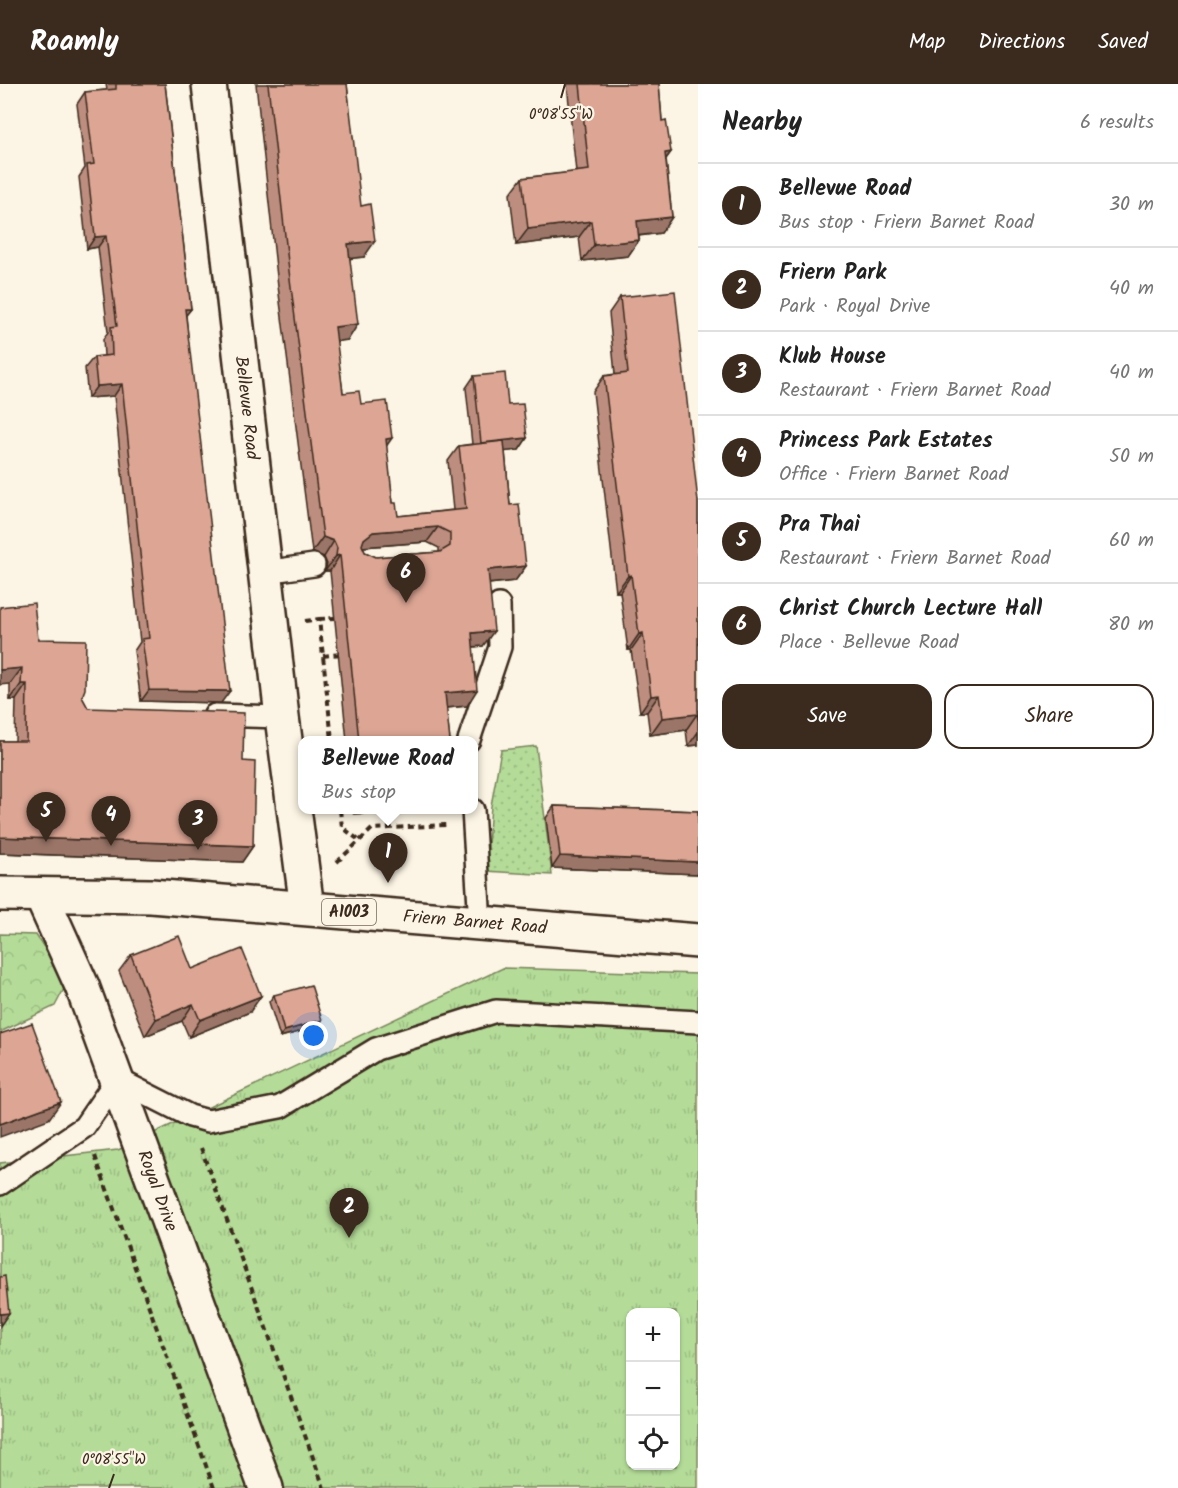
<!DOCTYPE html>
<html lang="en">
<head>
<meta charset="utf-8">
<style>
	:root { --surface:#fff; --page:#f2f2f2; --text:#222; --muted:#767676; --line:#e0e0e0; --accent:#3b2a1e }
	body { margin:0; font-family:Kalam,sans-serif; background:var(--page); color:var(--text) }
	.controls { position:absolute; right:18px; bottom:18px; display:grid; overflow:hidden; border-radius:12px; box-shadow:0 2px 4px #0004 }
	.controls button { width:54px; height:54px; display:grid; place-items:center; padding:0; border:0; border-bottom:2px solid var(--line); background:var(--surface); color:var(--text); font:30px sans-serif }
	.you { position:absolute; left:314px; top:952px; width:21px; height:21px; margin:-15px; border:4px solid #fff; border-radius:50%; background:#1a73e8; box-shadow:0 0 0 9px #1a73e833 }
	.badge { display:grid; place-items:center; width:39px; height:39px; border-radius:50%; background:var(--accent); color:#fff; font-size:20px; font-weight:700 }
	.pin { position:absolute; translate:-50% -50px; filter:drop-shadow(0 2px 3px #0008) }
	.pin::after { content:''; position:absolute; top:32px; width:21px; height:18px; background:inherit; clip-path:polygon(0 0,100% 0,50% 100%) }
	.popup { position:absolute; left:298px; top:652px; width:180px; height:78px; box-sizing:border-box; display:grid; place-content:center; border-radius:12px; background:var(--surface); filter:drop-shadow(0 2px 4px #0005); font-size:20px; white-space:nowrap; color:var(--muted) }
	.popup b { font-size:22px; color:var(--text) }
	.popup::after { content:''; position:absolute; left:50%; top:100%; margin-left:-12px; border:12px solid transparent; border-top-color:var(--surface) }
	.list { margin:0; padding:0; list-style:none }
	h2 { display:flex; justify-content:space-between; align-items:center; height:78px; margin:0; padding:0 24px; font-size:26px }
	h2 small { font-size:20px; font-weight:400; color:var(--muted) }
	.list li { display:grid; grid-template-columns:39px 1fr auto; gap:18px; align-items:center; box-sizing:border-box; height:84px; padding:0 24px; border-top:2px solid var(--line) }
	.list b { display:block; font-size:22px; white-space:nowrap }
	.list p { margin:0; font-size:20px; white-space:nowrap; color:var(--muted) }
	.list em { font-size:20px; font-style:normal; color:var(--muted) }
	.actions { display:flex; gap:12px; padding:18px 24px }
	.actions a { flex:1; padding:14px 0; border:2px solid var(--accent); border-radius:18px; text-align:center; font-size:21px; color:var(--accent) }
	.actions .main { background:var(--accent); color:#fff }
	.icon { flex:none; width:33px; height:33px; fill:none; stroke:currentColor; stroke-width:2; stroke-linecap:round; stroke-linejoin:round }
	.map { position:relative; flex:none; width:698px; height:1404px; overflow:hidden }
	header { display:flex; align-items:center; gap:36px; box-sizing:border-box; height:84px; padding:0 30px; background:var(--accent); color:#fff }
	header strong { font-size:28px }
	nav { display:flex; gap:33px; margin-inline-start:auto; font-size:21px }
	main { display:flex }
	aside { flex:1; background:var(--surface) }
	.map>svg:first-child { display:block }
</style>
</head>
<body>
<header>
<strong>Roamly</strong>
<nav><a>Map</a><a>Directions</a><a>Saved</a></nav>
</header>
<main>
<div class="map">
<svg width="698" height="1404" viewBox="0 0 698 1404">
	<defs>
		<pattern id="grass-dots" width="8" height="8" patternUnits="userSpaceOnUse" patternTransform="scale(1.5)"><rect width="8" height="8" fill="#b4dc98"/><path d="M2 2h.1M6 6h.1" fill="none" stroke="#9cbd83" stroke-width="1.8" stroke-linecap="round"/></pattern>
		<pattern id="forest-crowns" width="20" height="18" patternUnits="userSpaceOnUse" patternTransform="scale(1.5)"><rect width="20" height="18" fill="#b4dc98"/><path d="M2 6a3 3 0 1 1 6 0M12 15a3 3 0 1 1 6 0" fill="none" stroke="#9cbd83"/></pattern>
		<pattern id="park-tufts" width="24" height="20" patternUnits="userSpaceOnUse" patternTransform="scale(1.5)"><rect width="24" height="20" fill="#b4dc98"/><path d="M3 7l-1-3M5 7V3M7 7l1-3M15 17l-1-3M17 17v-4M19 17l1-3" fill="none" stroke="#9cbd83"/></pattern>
	</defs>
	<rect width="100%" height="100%" fill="#fcf5e5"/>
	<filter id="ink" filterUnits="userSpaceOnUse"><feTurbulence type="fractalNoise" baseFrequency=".0167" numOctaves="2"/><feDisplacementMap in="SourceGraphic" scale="12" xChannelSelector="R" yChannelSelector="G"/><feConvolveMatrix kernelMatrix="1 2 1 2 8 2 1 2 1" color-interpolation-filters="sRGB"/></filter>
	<g filter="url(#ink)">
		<path fill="url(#grass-dots)" stroke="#78835b" stroke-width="1.5" d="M536 662 552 791 486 787 491 722 501 666Z"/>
		<path fill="url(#forest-crowns)" stroke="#78835b" stroke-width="1.5" d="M0 850 36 851 67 899 55 922 0 948Z"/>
		<path fill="url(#park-tufts)" stroke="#78835b" stroke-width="1.5" fill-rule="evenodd" d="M503 884 698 890V1404H0V1079L118 1066ZM630 1228H676V1382H630Z"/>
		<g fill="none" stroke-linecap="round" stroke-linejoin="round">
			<g stroke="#3b2a1e" stroke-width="26">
				<g id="service">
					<path d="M265 488 314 481"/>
					<path d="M215 631 282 633"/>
					<path d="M469 656 500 563 499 521"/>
					<path d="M473 726 480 839"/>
					<path d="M0 1100 84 1043 117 995 190 1032 208 1037 280 1023 376 965 496 927 698 938"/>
				</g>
			</g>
			<g stroke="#3b2a1e" stroke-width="38">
				<g id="minor">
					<path id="s1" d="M209 0 282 633 307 824"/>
					<path id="s2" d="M41 811 82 902 266 1404"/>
				</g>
			</g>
			<g stroke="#3b2a1e" stroke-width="38">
				<g id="primary">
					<path id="s3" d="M0 810 151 812 698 857"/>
				</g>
			</g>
			<g stroke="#3b2a1e" stroke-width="4" stroke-dasharray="6 4.5" stroke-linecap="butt">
				<path d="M319 535 335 534"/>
				<path d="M305 537 319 535 332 656"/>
				<path d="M323 572 341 570"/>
				<path d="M340 726 342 743 360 757"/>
				<path d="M337 778 372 745 446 741"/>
				<path d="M201 1064 324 1404"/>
				<path d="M95 1072 214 1404"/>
			</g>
			<use href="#service" stroke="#fcf5e5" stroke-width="21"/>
			<use href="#minor" stroke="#fcf5e5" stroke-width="33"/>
			<use href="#primary" stroke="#fcf5e5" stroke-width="33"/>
		</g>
		<g fill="#bd8e7f" stroke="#3b2a1e" stroke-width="1.5" fill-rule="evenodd">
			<path d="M106 0H165L191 225 186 231 221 619 141 617 134 567 140 558 114 312 88 314 85 284 94 273 104 272 103 255 108 248 98 163 87 165 79 93 85 84 77 20 85 8 107 6Z"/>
			<path d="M256 0H347L364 173 350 174 348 256 336 257 343 309 361 320 386 362 393 419 398 432 453 426 448 377 459 362 472 360 466 304 474 292 508 321 527 354 519 366 505 367 510 421 526 482 515 497 489 500 483 562 473 563 467 622 446 624 450 657H347L330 487H325L327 480 324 473 312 468 278 202ZM427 458 439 464V468L376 473 365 468 363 463Z"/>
			<path d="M567 0H659L662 37 671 68 666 75 672 133 661 149 639 152V156L628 172 582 177 579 153 516 161 510 110 522 94 576 88Z"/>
			<path d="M620 213 698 418V661L688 662 686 646 650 651 647 628H640L631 566H628L620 508H616L593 308 604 292 615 290 609 229Z"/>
			<path d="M38 555 82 613 88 624 243 677 253 762 242 778 0 769V657H15L16 616H10V600Z"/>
			<path d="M554 722 698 727V790L552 784 546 734Z"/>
			<path d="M131 871 192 885 250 928 189 953 182 937 145 952 119 887Z"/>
			<path d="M274 911 322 936 317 943 280 953 269 918Z"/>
		</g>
		<g fill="#9a7468" stroke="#3b2a1e" stroke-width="1.5">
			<path d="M671 68 659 84 665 69Z"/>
			<path d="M672 133 661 149 626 153 637 137Z"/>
			<path d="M591 137 579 153 516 161 528 145Z"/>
			<path d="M106 152 98 163 87 165 95 153Z"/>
			<path d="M639 156 628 172 582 177 594 161Z"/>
			<path d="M375 157 364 173 337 176 348 160Z"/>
			<path d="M185 225H191L182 236Z"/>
			<path d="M358 240 348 256 324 259 335 243Z"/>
			<path d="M122 300 114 312 88 314 97 302Z"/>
			<path d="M392 354 381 370 386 355Z"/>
			<path d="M527 354 519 366 473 371 481 359Z"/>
			<path d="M438 443 427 458 362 463 353 470 364 455 373 448Z"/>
			<path d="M323 453 334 457 324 473 312 468Z"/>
			<path d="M340 471 330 487H325L336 472Z"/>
			<path d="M526 482 515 497 477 501 488 486Z"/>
			<path d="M631 491 620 508H616L628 492Z"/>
			<path d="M494 547 483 562 461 564 472 549Z"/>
			<path d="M643 549 631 566H628L639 550Z"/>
			<path d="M22 584 10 600 0 601V586Z"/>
			<path d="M21 600H27L16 616H10Z"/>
			<path d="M149 606 230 607 221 619 141 617Z"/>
			<path d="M477 606 467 622 434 625 445 609Z"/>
			<path d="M659 611 647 628H640L651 612Z"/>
			<path d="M697 630 686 646 650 651 662 634Z"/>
			<path d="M698 648V661L688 662Z"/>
			<path d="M357 726H426L354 730Z"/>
			<path d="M0 753 253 762 242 778 0 769Z"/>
			<path d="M560 772 698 778V790L552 784Z"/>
			<path d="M261 912 250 928 189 953 200 936Z"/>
			<path d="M193 920 182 937 145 952 156 935Z"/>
			<path d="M322 936 317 943 280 953 284 947Z"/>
			<path d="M61 1018 49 1035 0 1053V1040Z"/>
			<path d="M9 1229 0 1242V1230Z"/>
		</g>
		<g fill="#dca594" stroke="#3b2a1e" stroke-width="1.5" fill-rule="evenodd">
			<path d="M116 0H165L191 225H185L230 607 149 606 142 555 149 554 122 300 97 302 94 273 112 271 111 243 117 242 106 152 95 153 87 81 94 80 85 8 116 5Z"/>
			<path d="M268 0H347L361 122 370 120 375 157 348 160 358 240 335 243 343 309 359 307 361 320 387 317 392 354 386 355 393 419H396L398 432 466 425 459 362 504 357 510 421 519 420 526 482 488 486 494 547 472 549 477 606 445 609 450 657H359L340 471 336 472 337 464 334 457 323 453 289 187ZM438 443 450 449V462L440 468 376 473 365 468 362 461 364 455 373 448Z"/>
			<path d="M580 0H659L662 37 666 36 671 68 665 69 672 133 637 137 639 156 594 161 591 137 528 145 522 94 589 86Z"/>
			<path d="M675 207 698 418V636L697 630 662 634 659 611 651 612 643 549 639 550 631 491 628 492 604 292 628 289 620 213Z"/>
			<path d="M505 289 508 321 523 320 527 354 481 359 474 292Z"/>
			<path d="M34 519 38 555 86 556 85 605 82 613 88 624 244 629 243 677 255 678 253 762 0 753V657H26L27 600H21L22 584 0 586V523Z"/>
			<path d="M554 722 698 727V778L560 772Z"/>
			<path d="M179 852 192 885 242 865 261 912 200 936 193 920 156 935 131 871Z"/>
			<path d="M311 901 322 936 284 947 274 911Z"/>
			<path d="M32 939 61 1018 0 1040V950Z"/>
			<path d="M5 1192 9 1229 0 1230V1193Z"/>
		</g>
	</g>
	<path fill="none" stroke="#3b2a1e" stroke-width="2" d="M561 14 565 0M109 1404 114 1390"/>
	<g text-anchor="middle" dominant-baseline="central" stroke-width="4.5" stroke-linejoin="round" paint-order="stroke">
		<rect fill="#fcf5e5" stroke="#75675a" stroke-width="1.5" x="322" y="815" width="54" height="26" rx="4.5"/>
		<g font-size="16" font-weight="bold" fill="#3b2a1e">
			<text x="349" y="828">A1003</text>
		</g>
		<g font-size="18" fill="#3b2a1e" stroke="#fcf5e5">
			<text stroke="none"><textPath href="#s1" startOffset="326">Bellevue Road</textPath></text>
			<text stroke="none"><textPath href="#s3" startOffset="476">Friern Barnet Road</textPath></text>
			<text stroke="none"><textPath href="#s2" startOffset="318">Royal Drive</textPath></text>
		</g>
	</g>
	<g font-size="15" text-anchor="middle" fill="#3b2a1e" stroke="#fcf5e5" stroke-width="4.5" stroke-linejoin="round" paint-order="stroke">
		<text x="561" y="35">0°08'55"W</text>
		<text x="114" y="1380">0°08'55"W</text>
	</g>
</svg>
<div class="controls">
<button>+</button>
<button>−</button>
<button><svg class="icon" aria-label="locate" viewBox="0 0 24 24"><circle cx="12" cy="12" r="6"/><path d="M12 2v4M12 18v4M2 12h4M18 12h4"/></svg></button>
</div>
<div class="you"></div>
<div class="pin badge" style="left:388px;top:799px">1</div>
<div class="popup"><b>Bellevue Road</b>Bus stop</div>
<div class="pin badge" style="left:349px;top:1154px">2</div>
<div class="pin badge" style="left:198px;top:766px">3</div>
<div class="pin badge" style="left:111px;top:762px">4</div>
<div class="pin badge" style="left:46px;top:758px">5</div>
<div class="pin badge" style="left:406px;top:519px">6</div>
</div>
<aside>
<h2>Nearby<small>6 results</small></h2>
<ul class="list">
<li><span class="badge">1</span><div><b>Bellevue Road</b><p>Bus stop · Friern Barnet Road</p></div><em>30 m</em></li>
<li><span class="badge">2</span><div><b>Friern Park</b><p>Park · Royal Drive</p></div><em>40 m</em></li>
<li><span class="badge">3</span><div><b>Klub House</b><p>Restaurant · Friern Barnet Road</p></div><em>40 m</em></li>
<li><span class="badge">4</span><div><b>Princess Park Estates</b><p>Office · Friern Barnet Road</p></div><em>50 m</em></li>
<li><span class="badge">5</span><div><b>Pra Thai</b><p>Restaurant · Friern Barnet Road</p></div><em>60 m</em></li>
<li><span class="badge">6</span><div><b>Christ Church Lecture Hall</b><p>Place · Bellevue Road</p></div><em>80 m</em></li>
</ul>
<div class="actions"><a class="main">Save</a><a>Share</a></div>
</aside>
</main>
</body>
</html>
